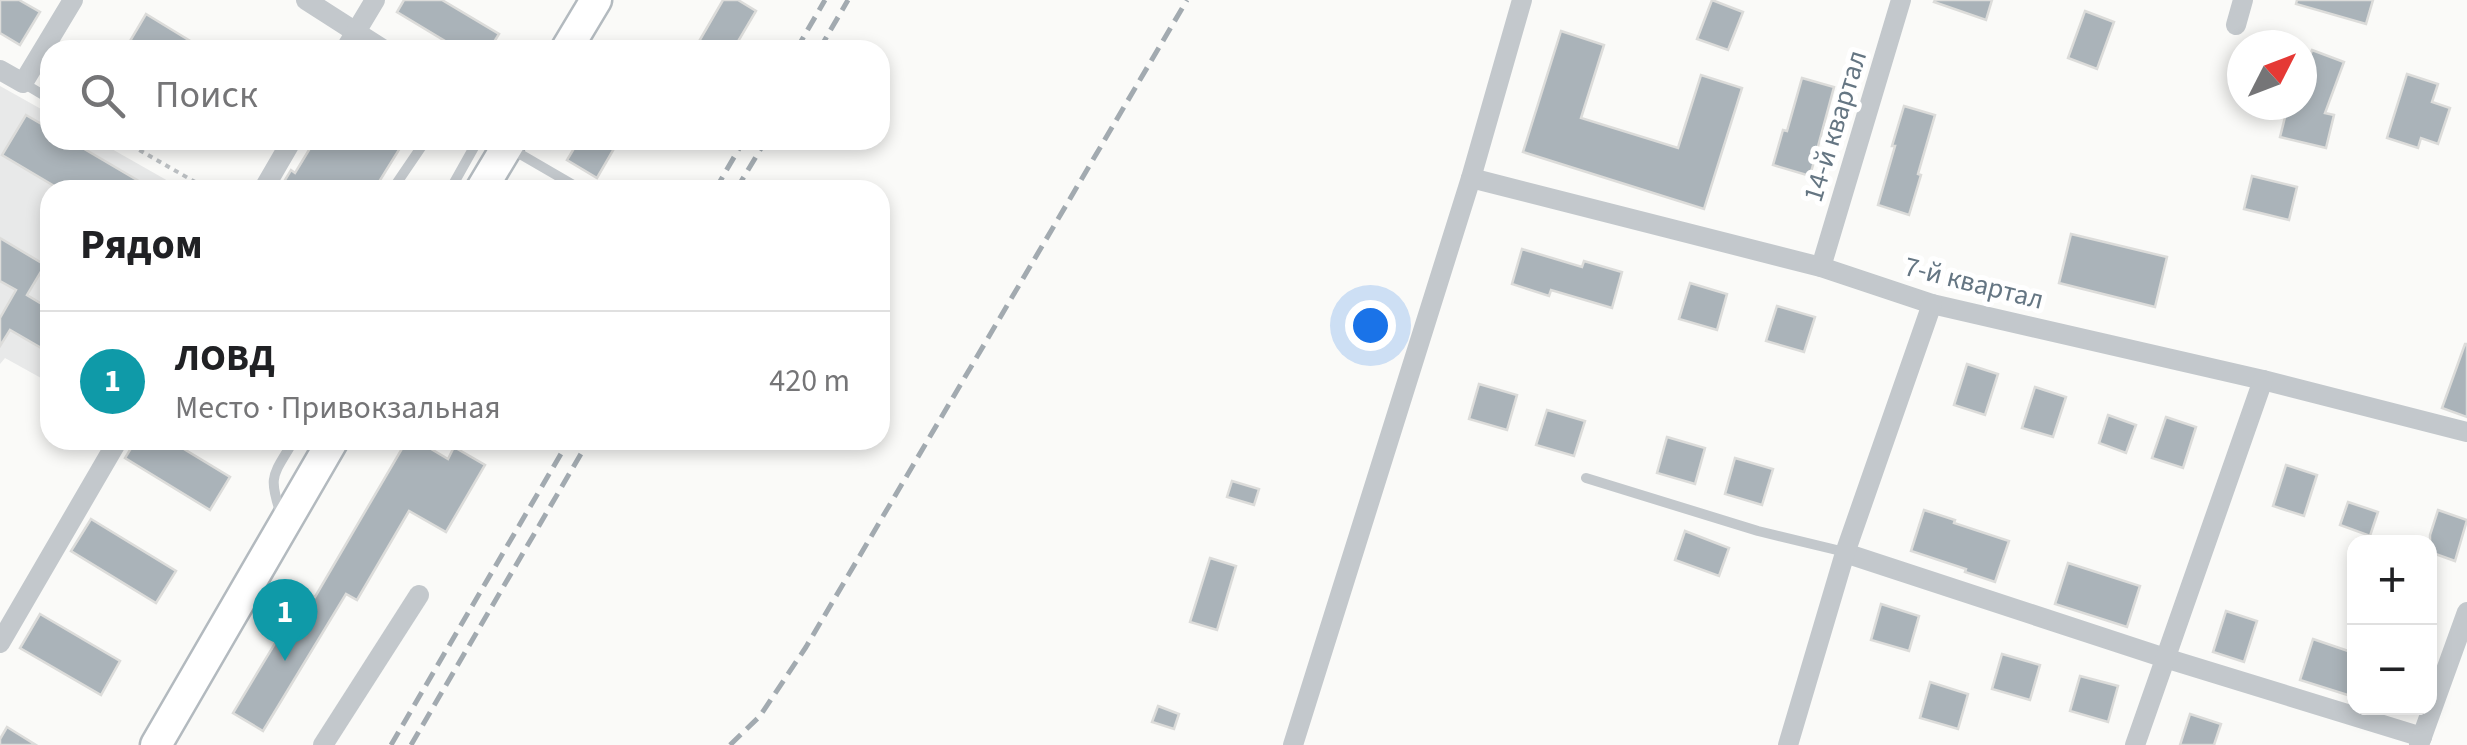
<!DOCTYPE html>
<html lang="ru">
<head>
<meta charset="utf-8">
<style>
	:root { --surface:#fff; --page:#f6f6f6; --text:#202124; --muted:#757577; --line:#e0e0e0; --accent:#111827 }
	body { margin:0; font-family:"Source Sans 3",sans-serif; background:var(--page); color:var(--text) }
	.controls { position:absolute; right:30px; bottom:30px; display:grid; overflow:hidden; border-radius:20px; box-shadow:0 5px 15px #0003 }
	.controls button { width:90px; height:90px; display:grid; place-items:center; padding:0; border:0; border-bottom:2px solid var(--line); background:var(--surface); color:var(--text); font:50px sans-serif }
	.compass { position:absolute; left:2227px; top:30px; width:90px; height:90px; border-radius:50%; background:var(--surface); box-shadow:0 5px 15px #0003; rotate:48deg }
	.you { position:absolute; left:1370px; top:325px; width:35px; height:35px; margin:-25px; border:8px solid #fff; border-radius:50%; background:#1a73e8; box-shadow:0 0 0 15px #1a73e833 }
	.badge { display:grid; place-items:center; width:65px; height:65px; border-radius:50%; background:var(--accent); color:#fff; font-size:32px; font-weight:700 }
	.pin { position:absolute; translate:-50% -82px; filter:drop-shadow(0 2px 5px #0008) }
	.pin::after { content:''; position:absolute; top:52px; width:35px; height:30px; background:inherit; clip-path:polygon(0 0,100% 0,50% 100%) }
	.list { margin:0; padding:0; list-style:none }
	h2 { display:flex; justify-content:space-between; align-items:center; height:130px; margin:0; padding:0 40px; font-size:42px }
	h2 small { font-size:32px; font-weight:400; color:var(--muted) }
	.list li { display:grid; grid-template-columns:65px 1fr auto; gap:30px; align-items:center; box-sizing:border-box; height:140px; padding:0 40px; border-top:2px solid var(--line) }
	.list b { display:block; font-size:38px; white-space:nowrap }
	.list p { margin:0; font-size:32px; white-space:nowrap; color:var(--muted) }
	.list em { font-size:32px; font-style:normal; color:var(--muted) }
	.icon { flex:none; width:55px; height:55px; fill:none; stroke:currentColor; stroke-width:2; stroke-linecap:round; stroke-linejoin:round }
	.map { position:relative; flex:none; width:2467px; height:745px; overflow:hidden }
	.search { position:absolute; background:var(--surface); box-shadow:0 5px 15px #0003; left:40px; top:40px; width:850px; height:110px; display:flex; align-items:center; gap:25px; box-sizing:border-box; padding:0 35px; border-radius:30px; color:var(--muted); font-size:38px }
	.panel { position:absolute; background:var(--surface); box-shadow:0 5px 15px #0003; left:40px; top:180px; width:850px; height:270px; border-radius:30px }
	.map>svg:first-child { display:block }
</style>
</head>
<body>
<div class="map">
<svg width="2467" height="745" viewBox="0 0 2467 745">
	<rect width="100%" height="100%" fill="#fafaf8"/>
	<path fill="#e8e9e9" d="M0 86 50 114V140H96L184 190H50V383L5 358 0 364Z"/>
	<g fill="#aab3b9" stroke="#dcdcda" stroke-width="2.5">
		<path d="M0 0H19L40 12 20 45 0 33Z"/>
		<path d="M404 0H442L499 34 489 50H460L397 12Z"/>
		<path d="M723 0H738L756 11 733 50H694Z"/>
		<path d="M1712 0 1743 12 1728 50 1697 39Z"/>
		<path d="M1935 0H1992L1986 20 1934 2Z"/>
		<path d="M2297 0H2373L2366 24 2296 4Z"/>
		<path d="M2085 11 2114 22 2097 69 2068 58Z"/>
		<path d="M146 14 205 50H145L130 41Z"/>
		<path d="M1561 31 1604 45 1581 118 1678 148 1701 75 1742 88 1704 209 1523 152Z"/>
		<path d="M2312 50 2344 62 2325 113 2334 115 2326 148 2280 137 2288 105H2302V78Z"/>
		<path d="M2407 74 2438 84 2432 102 2450 108 2438 144 2421 138 2418 148 2387 138Z"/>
		<path d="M1802 78 1834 87 1810 176 1773 165 1783 130 1787 131Z"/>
		<path d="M1904 106 1935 115 1918 174 1921 175 1909 215 1878 205 1895 146H1892Z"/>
		<path d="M26 115 50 129V140H69L154 190H61L2 155Z"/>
		<path d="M315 140H405L374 190H279L291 170 295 173Z"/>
		<path d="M579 140H619L597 178 567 160Z"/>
		<path d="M2252 176 2297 187 2289 220 2244 209Z"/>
		<path d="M2071 234 2167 257 2155 307 2059 283Z"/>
		<path d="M0 238 45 265 27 295 50 309V353L10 330 0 346V318L16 290 0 281Z"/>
		<path d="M1522 249 1582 267 1584 261 1622 272 1612 308 1551 290 1549 296 1512 284Z"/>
		<path d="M1690 283 1727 294 1717 330 1679 319Z"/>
		<path d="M1777 306 1815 317 1804 352 1766 341Z"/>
		<path d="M2465 344H2467V417L2442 408Z"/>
		<path d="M1967 364 1998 374 1985 415 1954 405Z"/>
		<path d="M1479 384 1517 395 1507 430 1469 419Z"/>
		<path d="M2035 387 2066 397 2053 437 2022 428Z"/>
		<path d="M1547 410 1585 421 1574 456 1536 445Z"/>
		<path d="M2108 415 2136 425 2126 453 2099 443Z"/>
		<path d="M2166 417 2196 427 2183 468 2152 458Z"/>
		<path d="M1667 437 1705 448 1695 484 1657 473Z"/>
		<path d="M136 440H169L230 477 210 510 125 458Z"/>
		<path d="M407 440H416L448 459 454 447 485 465 446 532 409 511 357 600 346 594 263 731 233 713 306 592 315 597Z"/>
		<path d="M1735 458 1773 469 1762 505 1725 494Z"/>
		<path d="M2286 465 2317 475 2304 516 2273 506Z"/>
		<path d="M1232 481 1259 489 1254 505 1227 497Z"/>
		<path d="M2348 502 2378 512 2370 536 2340 525Z"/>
		<path d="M1924 510 1955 520 1954 523 2009 541 1995 582 1965 572 1966 569 1911 551Z"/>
		<path d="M2438 510 2467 520 2455 561 2430 552V535Z"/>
		<path d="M91 519 176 571 156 603 71 551Z"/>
		<path d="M1685 531 1729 548 1719 576 1675 560Z"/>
		<path d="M1210 558 1236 566 1217 630 1190 622Z"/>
		<path d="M2068 563 2140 586 2127 627 2055 604Z"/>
		<path d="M1881 604 1919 616 1909 651 1871 640Z"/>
		<path d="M2226 611 2257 621 2244 662 2213 652Z"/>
		<path d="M40 614 120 661 101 695 20 648Z"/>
		<path d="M2313 639 2354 653V697L2300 680Z"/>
		<path d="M2002 654 2040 665 2030 700 1992 689Z"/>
		<path d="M2080 676 2118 686 2108 722 2070 711Z"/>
		<path d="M1930 682 1968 694 1958 729 1920 718Z"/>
		<path d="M1158 706 1179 714 1174 729 1152 722Z"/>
		<path d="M2190 714 2221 724 2214 745H2180Z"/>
		<path d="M7 727 36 745H0V739Z"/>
	</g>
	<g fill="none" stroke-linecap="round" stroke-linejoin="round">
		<g stroke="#b3babf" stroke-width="35">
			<g id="secondary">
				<path d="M566 50 596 0"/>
				<path d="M481 190 511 140"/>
				<path d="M156 745 333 440"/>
			</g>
		</g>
		<path stroke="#bbbfc2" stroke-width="4" stroke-dasharray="5 5" stroke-linecap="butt" d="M122 140 209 190"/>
		<g stroke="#c3c8cc" stroke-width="10">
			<path d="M23 83 50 99"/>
			<path d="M508 147 582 190"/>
			<path d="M392 190 426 140"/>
			<path d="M450 190 478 140"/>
			<path d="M1586 478 1758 531 1845 552"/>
			<path d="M282 517C267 475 273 476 294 440"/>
		</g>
		<g stroke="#c3c8cc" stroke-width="20">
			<path d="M306 0 384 50"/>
			<path d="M2236 25 2243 0"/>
			<path d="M345 50 375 0"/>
			<path d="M0 70 23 83 73 0"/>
			<path d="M1471 178 1821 267 1932 304 2263 380 2467 432"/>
			<path d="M263 190 292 140"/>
			<path d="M1821 267 1901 0"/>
			<path d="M1845 553 2165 658 2422 737"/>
			<path d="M0 643 118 440"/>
			<path d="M323 745 419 595"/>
			<path d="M1293 745 1471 178 1522 0"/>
			<path d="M1788 745 1845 553 1932 304"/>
			<path d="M2135 745 2263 380"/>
			<path d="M2419 745 2467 612"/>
		</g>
		<use href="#secondary" stroke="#fff" stroke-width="30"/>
		<g stroke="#a2aab0" stroke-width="5" stroke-dasharray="15 8" stroke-linecap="butt">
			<path d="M796 50 825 0"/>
			<path d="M819 50 848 0"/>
			<path d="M715 190 744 140"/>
			<path d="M736 190 766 140"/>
			<path d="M391 745 569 440"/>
			<path d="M411 745 589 440"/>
			<path d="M730 745 760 716 806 647 1187 0"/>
		</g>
	</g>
	<g text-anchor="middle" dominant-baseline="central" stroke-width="10" stroke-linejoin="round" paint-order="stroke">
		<g font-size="28" fill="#657683" stroke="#fff">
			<text transform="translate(1835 126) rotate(-73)">14-й квартал</text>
			<text transform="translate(1974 283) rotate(14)">7-й квартал</text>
		</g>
	</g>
</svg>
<div class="controls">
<button>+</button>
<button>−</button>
</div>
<svg class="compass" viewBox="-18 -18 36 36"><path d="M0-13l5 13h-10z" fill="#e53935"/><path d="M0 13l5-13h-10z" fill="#757577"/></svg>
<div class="you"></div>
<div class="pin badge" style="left:285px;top:661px;background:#0f9aa8">1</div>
<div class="search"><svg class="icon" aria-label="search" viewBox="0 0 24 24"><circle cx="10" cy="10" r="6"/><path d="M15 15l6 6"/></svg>Поиск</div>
<section class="panel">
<h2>Рядом<small></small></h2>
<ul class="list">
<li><span class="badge" style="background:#0f9aa8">1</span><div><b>ЛОВД</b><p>Место · Привокзальная</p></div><em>420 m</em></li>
</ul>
</section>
</div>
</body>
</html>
